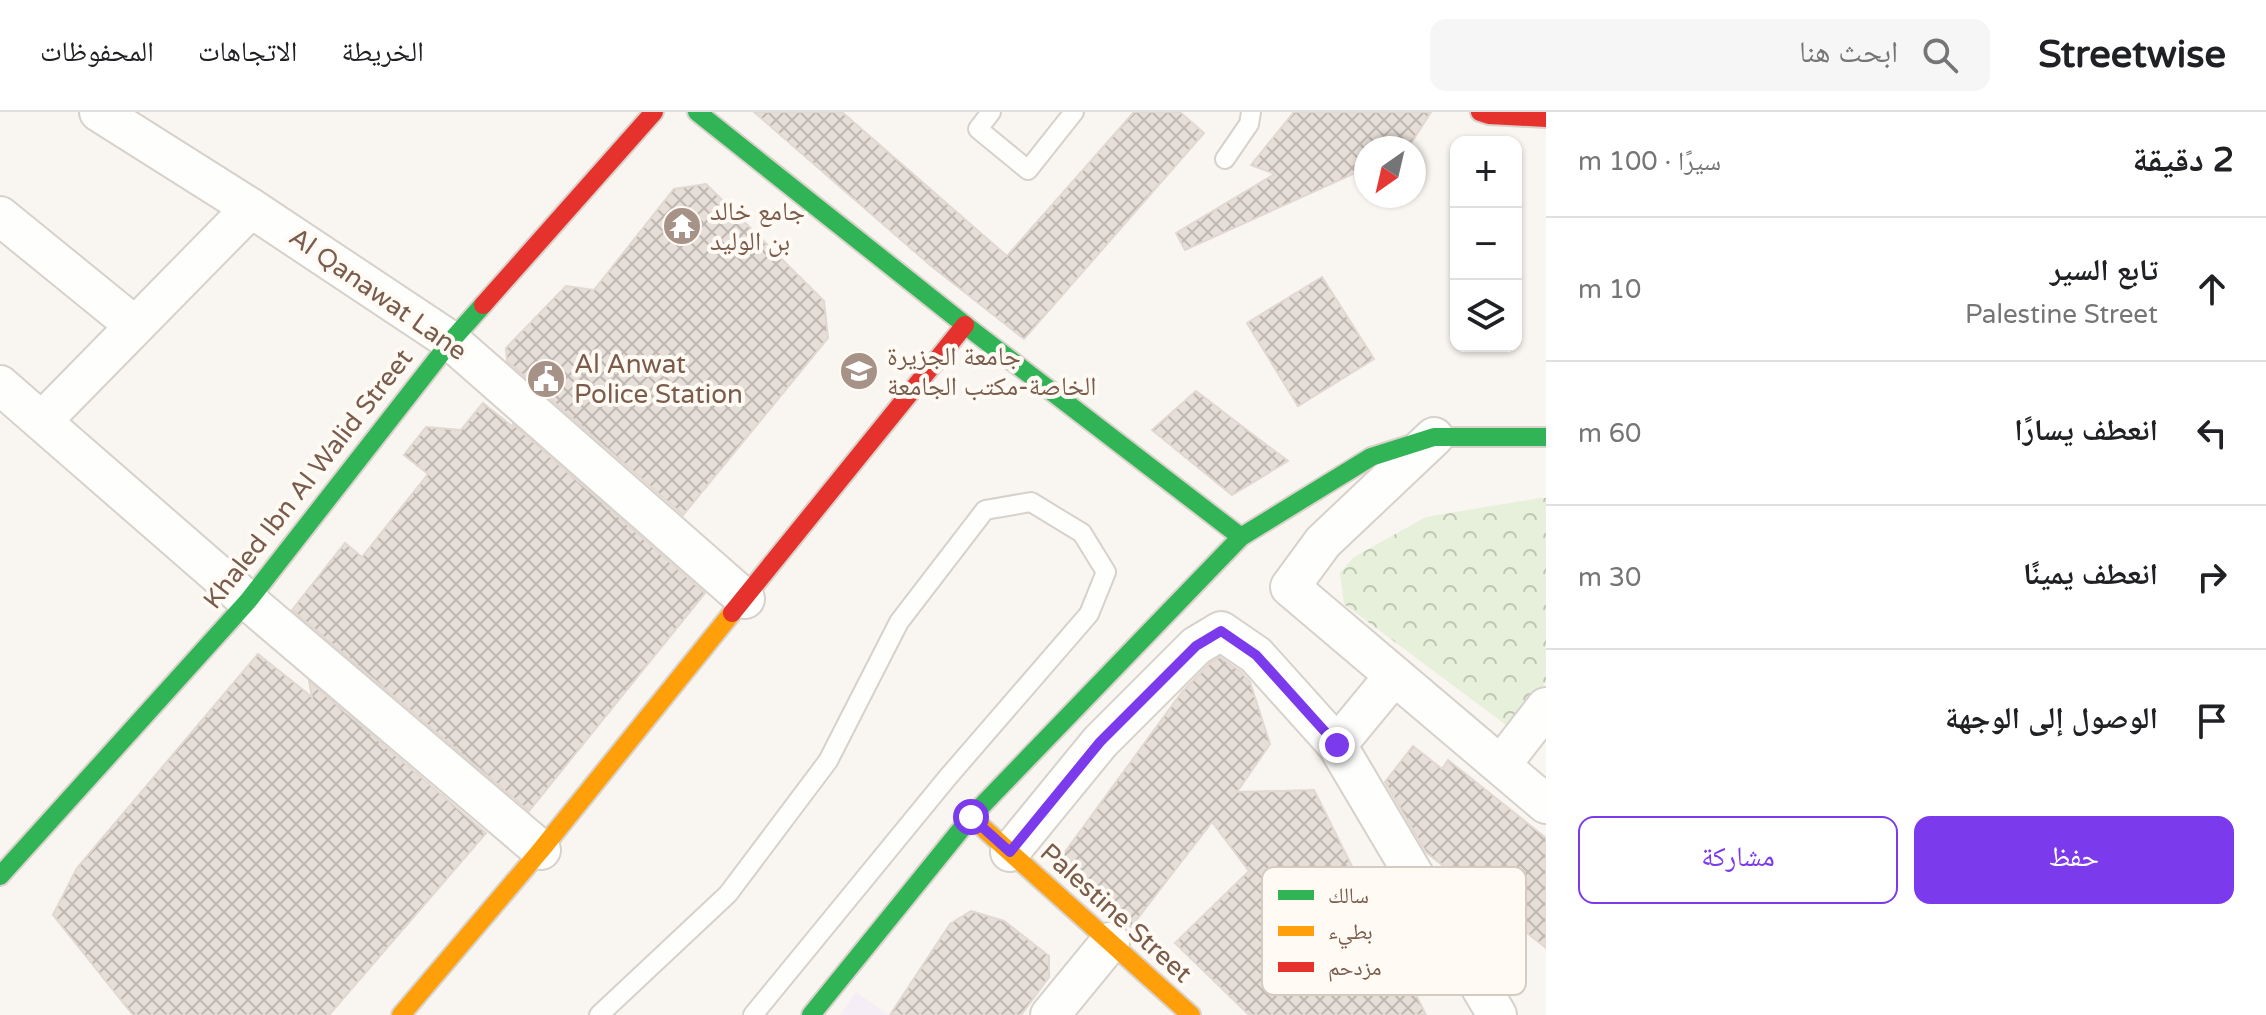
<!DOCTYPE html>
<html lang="ar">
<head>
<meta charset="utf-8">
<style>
	:root { --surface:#fff; --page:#f6f6f6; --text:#202124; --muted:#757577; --line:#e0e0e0; --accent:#7c3aed }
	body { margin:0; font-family:"Varela Round","Noto Naskh Arabic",sans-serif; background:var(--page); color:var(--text); direction:rtl }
	.controls { position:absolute; right:24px; top:24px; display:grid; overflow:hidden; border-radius:16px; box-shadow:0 2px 6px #0004 }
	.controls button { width:72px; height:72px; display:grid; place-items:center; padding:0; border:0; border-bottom:2px solid var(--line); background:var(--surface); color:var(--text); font:40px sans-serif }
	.compass { position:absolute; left:1354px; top:24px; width:72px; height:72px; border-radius:50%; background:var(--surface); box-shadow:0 2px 6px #0004; rotate:214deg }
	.stop { position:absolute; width:24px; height:24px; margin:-18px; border:6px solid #7c3aed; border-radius:50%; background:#fff }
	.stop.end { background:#7c3aed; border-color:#fff; box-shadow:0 2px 8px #0008 }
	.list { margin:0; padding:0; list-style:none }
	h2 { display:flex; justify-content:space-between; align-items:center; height:104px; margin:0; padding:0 32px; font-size:34px }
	h2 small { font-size:26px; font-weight:400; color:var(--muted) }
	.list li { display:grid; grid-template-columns:52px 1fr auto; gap:24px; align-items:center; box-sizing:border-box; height:144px; padding:0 32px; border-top:2px solid var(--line) }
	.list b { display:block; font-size:30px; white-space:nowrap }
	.list p { margin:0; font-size:26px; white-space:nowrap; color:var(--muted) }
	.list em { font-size:26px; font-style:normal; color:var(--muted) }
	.actions { display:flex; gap:16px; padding:24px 32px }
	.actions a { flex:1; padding:18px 0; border:2px solid var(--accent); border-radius:16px; text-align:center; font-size:28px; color:var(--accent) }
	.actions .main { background:var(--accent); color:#fff }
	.icon { flex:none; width:44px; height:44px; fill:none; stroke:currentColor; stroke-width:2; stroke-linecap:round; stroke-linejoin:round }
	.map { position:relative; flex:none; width:1546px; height:903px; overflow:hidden; direction:ltr }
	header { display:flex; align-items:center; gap:48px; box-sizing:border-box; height:112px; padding:0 40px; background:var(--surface); border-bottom:2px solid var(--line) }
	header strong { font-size:38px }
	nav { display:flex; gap:44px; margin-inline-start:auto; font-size:28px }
	.search { width:560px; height:72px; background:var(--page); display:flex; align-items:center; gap:20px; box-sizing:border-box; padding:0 28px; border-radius:16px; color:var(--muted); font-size:30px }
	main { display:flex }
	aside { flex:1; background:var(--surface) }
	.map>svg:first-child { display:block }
</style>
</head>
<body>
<header>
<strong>Streetwise</strong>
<div class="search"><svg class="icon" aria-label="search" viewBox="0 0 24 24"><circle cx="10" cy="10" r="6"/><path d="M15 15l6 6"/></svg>ابحث هنا</div>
<nav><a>الخريطة</a><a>الاتجاهات</a><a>المحفوظات</a></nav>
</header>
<main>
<aside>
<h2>2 دقيقة<small>سيرًا · 100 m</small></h2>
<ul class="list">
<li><svg class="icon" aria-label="ahead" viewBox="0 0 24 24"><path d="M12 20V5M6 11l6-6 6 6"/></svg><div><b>تابع السير</b><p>Palestine Street</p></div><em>10 m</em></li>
<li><svg class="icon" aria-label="left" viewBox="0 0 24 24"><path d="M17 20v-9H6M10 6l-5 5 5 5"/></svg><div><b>انعطف يسارًا</b></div><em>60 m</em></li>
<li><svg class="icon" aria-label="right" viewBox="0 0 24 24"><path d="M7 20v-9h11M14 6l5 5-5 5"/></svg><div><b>انعطف يمينًا</b></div><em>30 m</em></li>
<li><svg class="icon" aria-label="arrive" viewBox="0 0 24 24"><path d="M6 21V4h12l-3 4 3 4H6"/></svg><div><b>الوصول إلى الوجهة</b></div></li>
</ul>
<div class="actions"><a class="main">حفظ</a><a>مشاركة</a></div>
</aside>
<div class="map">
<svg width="1546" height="903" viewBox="0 0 1546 903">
	<defs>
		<pattern id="park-crowns" width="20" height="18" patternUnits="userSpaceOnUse" patternTransform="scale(2)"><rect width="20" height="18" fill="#e7f0db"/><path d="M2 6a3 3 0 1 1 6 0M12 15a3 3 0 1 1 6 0" fill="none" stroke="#c0c6b4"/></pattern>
		<pattern id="building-cross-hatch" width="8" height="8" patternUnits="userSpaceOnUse" patternTransform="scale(2)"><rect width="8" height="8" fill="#e6ded7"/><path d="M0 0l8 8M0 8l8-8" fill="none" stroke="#bfb7b1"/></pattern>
	</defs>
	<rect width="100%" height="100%" fill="#f9f5f0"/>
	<path fill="#f6eef6" d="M856 880 889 903H840Z"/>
	<path fill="url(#park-crowns)" d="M1540 386H1546V570L1510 616 1344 492 1340 461 1354 445 1426 405Z"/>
	<g fill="url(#building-cross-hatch)" stroke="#e2d8d2" stroke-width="2">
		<path d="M754 0H842L1007 144 1134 0H1180L1204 21 1024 227 930 153Z"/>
		<path d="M1294 0H1431L1408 36H1366V56L1185 138 1176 121 1275 62 1251 53Z"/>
		<path d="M706 72 824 189 828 226 683 403 507 249 506 236 566 174 594 178 674 77Z"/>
		<path d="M1322 165 1374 247 1298 294 1247 211Z"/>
		<path d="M1196 279 1260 328 1288 349 1232 383 1152 318Z"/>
		<path d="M483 291 513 315V312L705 481 529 699 292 498 345 431 362 445 428 362 404 343 426 315 461 318Z"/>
		<path d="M258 542 312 585 309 569 486 721 329 903H133L53 803 77 756Z"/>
		<path d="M1220 545 1241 560 1250 570 1270 632 1237 680 1314 678 1426 903H1249L1175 831 1249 759 1212 710 1131 815 1059 748 1182 580 1210 551Z"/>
		<path d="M1413 634 1442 657 1448 648 1546 726V836L1426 740 1385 670Z"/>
		<path d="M971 799 1004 809 1049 844V865L1021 903H890L950 812Z"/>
	</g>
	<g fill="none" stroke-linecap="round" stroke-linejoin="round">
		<g stroke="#d7d1cb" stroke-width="22">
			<g id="lane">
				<path d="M991 0 978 17 1028 58 1074 0"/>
				<path d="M1225 47 1249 12 1251 0"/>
				<path d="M599 903 728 782 828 649 899 510 985 398 1031 390 1082 421 1106 460 1089 502 948 665 753 903"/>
			</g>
		</g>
		<g stroke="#d7d1cb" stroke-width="42">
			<g id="street">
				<path d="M99 0 251 96 451 229 745 487"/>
				<path d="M0 104 134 213"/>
				<path d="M0 273 248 489 541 738"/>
				<path d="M42 309 251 96"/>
				<path d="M1434 325 1323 430 1290 475 1546 692"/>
				<path d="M1394 564 1337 633 1497 903"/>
				<path d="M1501 653 1546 595"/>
				<path d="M1010 740 1100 630 1196 534 1221 519 1256 543 1337 633"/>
				<path d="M1050 903 1110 830"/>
			</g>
		</g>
		<g stroke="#d9d2cb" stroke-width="22">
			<g id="fast">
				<path d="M697 0 965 213 1241 425"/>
				<path d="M0 764 248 489 451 229 483 193"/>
				<path d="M811 903 971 705 1241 425 1371 345 1434 325H1546"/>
			</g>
		</g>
		<g stroke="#d9d2cb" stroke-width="22">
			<g id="slow">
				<path d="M971 705 1191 903"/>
				<path d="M401 903 541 738 732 501"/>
			</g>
		</g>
		<g stroke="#d9d2cb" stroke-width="22">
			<g id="jam">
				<path d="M1480 0 1489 3 1546 6"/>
				<path d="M483 193 654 0"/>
				<path d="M732 501 965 213"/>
			</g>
		</g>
		<use href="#lane" stroke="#fefefd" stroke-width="18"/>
		<use href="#street" stroke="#fefefd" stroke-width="38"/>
		<use href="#fast" stroke="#30b455" stroke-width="18"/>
		<use href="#slow" stroke="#ff9f0a" stroke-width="18"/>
		<use href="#jam" stroke="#e5322d" stroke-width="18"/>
	</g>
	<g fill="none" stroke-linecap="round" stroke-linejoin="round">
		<path stroke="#7c3aed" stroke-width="10" d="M971 705 1010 740 1100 630 1196 534 1221 519 1256 543 1337 633"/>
	</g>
	<defs>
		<g id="temple-disc" transform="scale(2)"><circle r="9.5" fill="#a69286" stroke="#fffaf3"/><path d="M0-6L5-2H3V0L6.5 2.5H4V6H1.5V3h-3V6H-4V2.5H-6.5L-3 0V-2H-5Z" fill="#fff"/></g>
		<g id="university-disc" transform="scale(2)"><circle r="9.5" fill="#a69286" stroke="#fffaf3"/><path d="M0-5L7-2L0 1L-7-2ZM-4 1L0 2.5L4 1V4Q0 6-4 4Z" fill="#fff"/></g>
		<g id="civic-disc" transform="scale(2)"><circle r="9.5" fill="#a69286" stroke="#fffaf3"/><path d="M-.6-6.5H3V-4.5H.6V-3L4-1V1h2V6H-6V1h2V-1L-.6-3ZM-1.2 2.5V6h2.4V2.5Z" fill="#fff"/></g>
	</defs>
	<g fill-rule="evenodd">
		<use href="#temple-disc" x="682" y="114"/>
		<use href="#university-disc" x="859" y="259"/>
		<use href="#civic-disc" x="546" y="267"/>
	</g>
	<g text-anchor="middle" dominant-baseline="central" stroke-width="8" stroke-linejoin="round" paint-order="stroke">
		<g font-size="26" fill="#7a5c4d" stroke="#fffaf3" text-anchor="start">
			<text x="710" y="99">جامع خالد<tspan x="710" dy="30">بن الوليد</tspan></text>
			<text x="887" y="244">جامعة الجزيرة<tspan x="887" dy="30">الخاصة-مكتب الجامعة</tspan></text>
			<text x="574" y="252">Al Anwat<tspan x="574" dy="30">Police Station</tspan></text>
		</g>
		<g font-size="26" fill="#7a5c4d" stroke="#fffaf3">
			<text transform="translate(378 182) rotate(35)">Al Qanawat Lane</text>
			<text transform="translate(308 367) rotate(-52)">Khaled Ibn Al Walid Street</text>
			<text transform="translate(1116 801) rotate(42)">Palestine Street</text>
		</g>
	</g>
	<rect x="1262" y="755" width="264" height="128" rx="12" fill="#fffaf3" stroke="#d7cbc1" stroke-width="2"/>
	<rect x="1278" y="778" width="36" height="10" fill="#30b455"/>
	<rect x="1278" y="814" width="36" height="10" fill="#ff9f0a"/>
	<rect x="1278" y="850" width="36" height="10" fill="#e5322d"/>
	<g font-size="22" fill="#7a5c4d">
		<text x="1328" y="791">سالك</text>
		<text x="1328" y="827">بطيء</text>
		<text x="1328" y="863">مزدحم</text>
	</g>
</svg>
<div class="controls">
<button>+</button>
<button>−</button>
<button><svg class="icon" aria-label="layers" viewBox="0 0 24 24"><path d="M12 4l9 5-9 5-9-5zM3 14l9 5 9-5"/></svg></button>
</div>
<svg class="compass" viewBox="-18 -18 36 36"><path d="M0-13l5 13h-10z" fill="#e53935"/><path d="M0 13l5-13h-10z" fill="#757577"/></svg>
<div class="stop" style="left:971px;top:705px"></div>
<div class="stop end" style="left:1337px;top:633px"></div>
</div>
</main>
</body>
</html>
